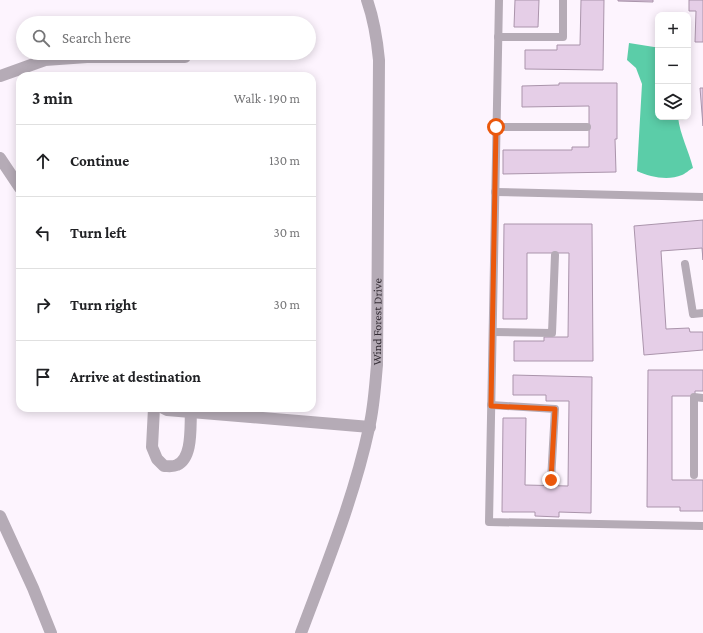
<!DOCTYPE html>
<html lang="en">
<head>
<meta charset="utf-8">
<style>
	:root { --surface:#fff; --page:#f2f2f2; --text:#202124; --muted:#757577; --line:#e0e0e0 }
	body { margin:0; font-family:"Crimson Pro",serif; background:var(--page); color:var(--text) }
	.controls { position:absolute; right:12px; top:12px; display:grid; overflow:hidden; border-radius:8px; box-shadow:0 2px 10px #0003 }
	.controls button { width:36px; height:36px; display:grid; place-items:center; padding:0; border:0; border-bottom:1px solid var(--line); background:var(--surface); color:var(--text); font:20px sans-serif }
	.stop { position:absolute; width:12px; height:12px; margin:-9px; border:3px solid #ea580c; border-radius:50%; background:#fff }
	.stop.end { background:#ea580c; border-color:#fff; box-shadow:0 1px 4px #0008 }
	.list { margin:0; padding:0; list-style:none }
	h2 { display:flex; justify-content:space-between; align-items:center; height:52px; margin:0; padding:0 16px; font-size:17px }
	h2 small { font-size:13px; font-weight:400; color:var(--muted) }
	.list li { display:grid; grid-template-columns:26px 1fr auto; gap:12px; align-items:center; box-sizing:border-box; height:72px; padding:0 16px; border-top:1px solid var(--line) }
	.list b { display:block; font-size:15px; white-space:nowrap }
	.list em { font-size:13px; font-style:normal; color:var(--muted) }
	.icon { flex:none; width:22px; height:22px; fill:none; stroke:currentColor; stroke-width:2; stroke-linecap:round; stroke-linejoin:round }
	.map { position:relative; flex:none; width:703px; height:633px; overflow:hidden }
	.search { position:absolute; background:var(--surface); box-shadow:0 2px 10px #0003; left:16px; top:16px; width:300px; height:44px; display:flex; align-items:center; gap:10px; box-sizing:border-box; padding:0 14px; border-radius:22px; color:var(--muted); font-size:15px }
	.panel { position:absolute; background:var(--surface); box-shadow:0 2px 10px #0003; left:16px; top:72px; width:300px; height:340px; border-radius:12px }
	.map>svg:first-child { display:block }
</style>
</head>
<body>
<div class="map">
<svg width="703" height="633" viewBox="0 0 703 633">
	<rect width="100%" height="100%" fill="#fdf4fe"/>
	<path fill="#5bcda8" d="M629 43 654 47H658V117H678C680 135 689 151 693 168 689 170 685 174 682 175 668 181 650 177 637 171L642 84 636 68 627 60Z"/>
	<g fill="#e5cee7" stroke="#aa94ab">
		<path d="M515 0H539L538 27H514Z"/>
		<path d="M581 0H604L603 70 525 69V50H557V45H580Z"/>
		<path d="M618 0H653V2L618 1Z"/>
		<path d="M689 0H703V42H695L696 11H689Z"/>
		<path d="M559 83H617V139H615L616 172 503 174V150H572V147H589V106L522 107V86L559 85Z"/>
		<path d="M700 88H703V126Z"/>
		<path d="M703 220V260L702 248 661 251 666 329 689 328 690 332H703V350L644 355 634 226Z"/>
		<path d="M504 224H592L593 361H514V341H544V337H568L569 253H527V319H503Z"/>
		<path d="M648 370H703V391H695V396H672V480H703V511H680V507H647Z"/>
		<path d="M513 375 592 377 591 513 559 512V517L535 516V512H502L503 418H526L525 485 568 486 569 401H546V395H513Z"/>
	</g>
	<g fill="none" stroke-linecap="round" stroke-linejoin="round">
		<g stroke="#b5abb6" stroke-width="8">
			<path d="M499 0 489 522 703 526"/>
			<path d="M498 37H563V0"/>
			<path d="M497 127H587"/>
			<path d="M495 192 703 197"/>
			<path d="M685 264 693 314 703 313"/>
			<path d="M493 332 552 333 555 255"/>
			<path d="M491 405 555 409 551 480"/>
			<path d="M694 475V397L703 398"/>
		</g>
		<g stroke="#b5abb6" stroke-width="12">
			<path d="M0 76 45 60 87 57H185"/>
			<path d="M0 158 20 188"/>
			<path d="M154 408 152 447 157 459 164 466C168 466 173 467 177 465 193 458 190 427 191 412"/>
			<path d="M163 408 167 410 370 427"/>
			<path d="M0 516 33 588 51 633"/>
			<path id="s1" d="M301 633C326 566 354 498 369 428 374 407 375 386 377 365L379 60C377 39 374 20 367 0"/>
		</g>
	</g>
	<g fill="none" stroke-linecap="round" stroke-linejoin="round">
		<path stroke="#ea580c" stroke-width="5" d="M496 127 491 406 555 409 551 480"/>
	</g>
	<g text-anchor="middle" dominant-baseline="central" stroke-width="3" stroke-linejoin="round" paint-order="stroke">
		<g font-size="12" fill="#342c35" stroke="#fdf4fe">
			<text stroke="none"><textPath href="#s1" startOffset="323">Wind Forest Drive</textPath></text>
		</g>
	</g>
</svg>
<div class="controls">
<button>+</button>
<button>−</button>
<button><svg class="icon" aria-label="layers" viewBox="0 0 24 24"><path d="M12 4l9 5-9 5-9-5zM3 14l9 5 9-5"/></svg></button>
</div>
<div class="stop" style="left:496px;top:127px"></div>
<div class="stop end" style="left:551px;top:480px"></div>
<div class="search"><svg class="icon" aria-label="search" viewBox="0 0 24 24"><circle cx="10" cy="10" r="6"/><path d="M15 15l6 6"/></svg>Search here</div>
<section class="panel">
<h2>3 min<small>Walk · 190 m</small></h2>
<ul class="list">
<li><svg class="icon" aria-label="ahead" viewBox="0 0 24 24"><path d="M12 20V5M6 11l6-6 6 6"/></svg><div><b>Continue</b></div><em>130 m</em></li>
<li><svg class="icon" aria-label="left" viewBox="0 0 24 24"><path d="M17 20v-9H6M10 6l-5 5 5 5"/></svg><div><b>Turn left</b></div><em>30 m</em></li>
<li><svg class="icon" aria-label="right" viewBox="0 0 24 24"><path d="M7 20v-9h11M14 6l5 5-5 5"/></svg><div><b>Turn right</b></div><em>30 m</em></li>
<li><svg class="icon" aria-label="arrive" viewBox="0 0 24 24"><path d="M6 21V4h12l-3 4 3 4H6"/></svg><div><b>Arrive at destination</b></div></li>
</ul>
</section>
</div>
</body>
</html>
